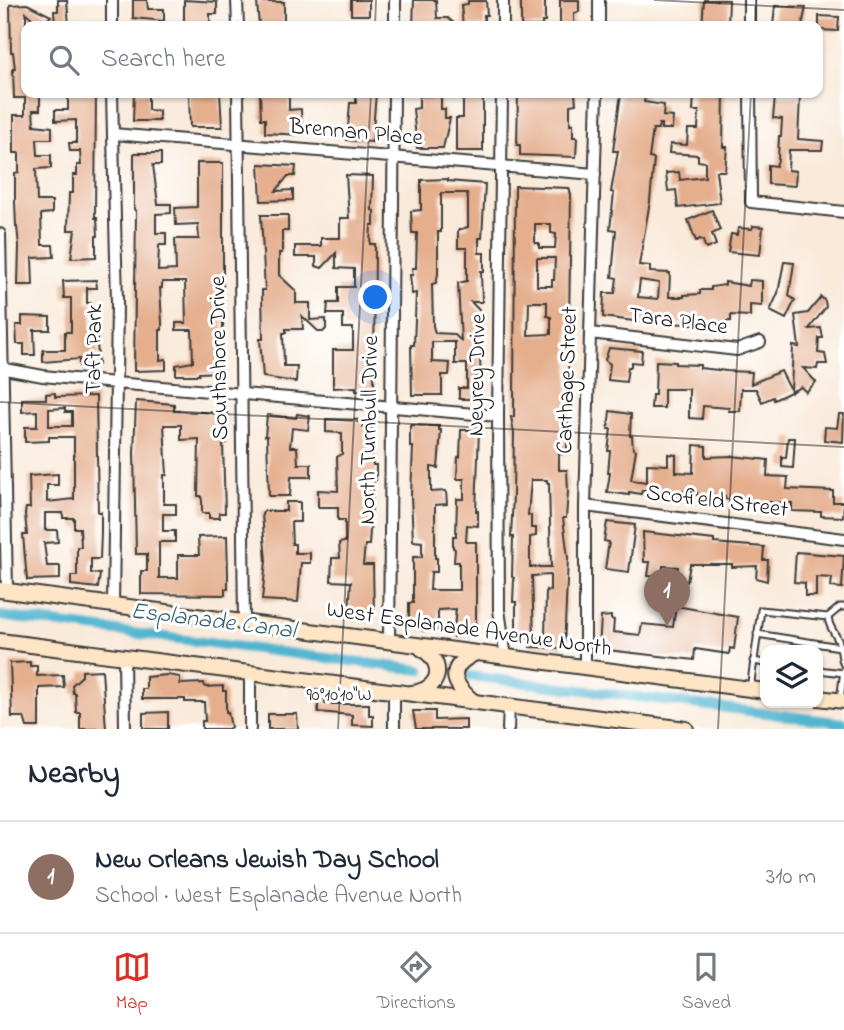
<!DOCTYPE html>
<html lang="en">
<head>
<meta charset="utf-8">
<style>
	:root { --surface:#fff; --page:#f2f2f3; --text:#1f2937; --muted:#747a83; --line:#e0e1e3; --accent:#d93025 }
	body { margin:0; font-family:"Indie Flower",sans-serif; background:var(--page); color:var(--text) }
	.controls { position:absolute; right:21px; bottom:21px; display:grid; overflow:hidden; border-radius:14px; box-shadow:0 2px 5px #0004 }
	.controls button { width:63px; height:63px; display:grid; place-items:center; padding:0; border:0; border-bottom:2px solid var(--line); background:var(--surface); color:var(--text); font:35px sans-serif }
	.you { position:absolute; left:376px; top:298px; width:24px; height:24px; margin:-18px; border:5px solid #fff; border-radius:50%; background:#1a73e8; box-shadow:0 0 0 10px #1a73e833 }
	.badge { display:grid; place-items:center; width:46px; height:46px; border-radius:50%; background:var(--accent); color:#fff; font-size:23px; font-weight:700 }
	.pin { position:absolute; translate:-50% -58px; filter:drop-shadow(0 2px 4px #0008) }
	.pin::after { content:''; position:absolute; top:37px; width:24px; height:21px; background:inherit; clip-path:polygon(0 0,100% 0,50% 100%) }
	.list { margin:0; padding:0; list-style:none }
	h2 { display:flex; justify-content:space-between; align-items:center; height:91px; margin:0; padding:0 28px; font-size:30px }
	h2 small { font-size:23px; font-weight:400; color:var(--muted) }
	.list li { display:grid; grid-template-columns:46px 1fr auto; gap:21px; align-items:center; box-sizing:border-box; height:112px; padding:0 28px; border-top:2px solid var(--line) }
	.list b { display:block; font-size:26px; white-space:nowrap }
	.list p { margin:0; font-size:23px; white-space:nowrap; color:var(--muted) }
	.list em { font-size:23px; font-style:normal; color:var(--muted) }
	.icon { flex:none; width:38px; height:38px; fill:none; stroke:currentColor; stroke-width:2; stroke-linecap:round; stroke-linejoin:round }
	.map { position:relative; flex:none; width:844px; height:729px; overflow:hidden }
	.search { position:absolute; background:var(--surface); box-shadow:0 2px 5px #0004; left:21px; right:21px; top:21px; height:77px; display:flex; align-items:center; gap:18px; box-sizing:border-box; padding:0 24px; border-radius:14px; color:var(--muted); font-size:26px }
	.sheet { height:203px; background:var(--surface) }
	nav { display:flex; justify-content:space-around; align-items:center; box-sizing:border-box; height:98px; border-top:2px solid var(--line); background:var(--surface); font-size:19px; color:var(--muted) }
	nav a { display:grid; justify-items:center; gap:4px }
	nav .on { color:var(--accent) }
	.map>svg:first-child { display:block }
</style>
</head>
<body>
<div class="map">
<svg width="844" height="729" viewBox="0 0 844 729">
	<rect width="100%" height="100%" fill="#fff"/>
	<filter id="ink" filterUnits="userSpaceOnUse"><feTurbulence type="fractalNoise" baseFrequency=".0143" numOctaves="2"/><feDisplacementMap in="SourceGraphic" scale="14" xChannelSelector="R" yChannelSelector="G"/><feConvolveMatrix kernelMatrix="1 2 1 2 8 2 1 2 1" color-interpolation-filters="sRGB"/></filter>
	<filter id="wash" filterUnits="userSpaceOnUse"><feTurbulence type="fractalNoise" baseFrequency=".00686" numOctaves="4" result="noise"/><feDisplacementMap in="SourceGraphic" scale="28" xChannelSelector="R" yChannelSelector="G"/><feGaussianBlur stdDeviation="1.57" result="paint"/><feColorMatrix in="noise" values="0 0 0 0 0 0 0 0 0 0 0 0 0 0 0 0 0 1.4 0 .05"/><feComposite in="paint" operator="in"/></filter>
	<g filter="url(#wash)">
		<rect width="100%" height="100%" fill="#f9eada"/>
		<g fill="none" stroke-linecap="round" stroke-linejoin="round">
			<g stroke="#51b5d0" stroke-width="10">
				<path d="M0 616 420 670"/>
				<path d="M471 676 844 723"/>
			</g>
		</g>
		<g id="blocks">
			<g fill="#e5af8e" fill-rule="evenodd">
				<path d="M58 0H67L69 26H55L54 11H58Z"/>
				<path d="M133 0H147L148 9H164V21L133 18Z"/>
				<path d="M184 0 217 2V14H210V26H184Z"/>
				<rect x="351" y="0" width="18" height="15"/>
				<path d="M414 0H436L437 18H448L457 26H413Z"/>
				<path d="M521 0H545V22H542V26H521Z"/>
				<path d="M560 0H579V12L574 13V26H560Z"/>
				<path d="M704 0H729L728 26H702Z"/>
				<path d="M468 1H486L487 15H484V26H463L461 5 468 4Z"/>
				<path d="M257 2H284V26H259Z"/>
				<path d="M27 4 51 16 41 26 26 13V93H40V110H33L34 125 52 127V139H37L38 155H51V168L36 169 37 201H52V213L41 214 42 245H53L54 257 32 258 33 285H18L19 246 17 227H16L15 202V173L19 172V153H14V115H25V98H14L13 69H15L13 52H11L10 5Z"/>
				<path d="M775 6 806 7 802 26H773Z"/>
				<path d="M819 16 839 17 838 31 819 30Z"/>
				<path d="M68 93H96L95 218H97L98 236H96V257L71 258 75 230H68L69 193H73V175H77V165H81L80 151H70L69 143H76V120L55 121V110H68Z"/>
				<path d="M134 93H148V110L159 111V121H133Z"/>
				<path d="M189 93H220L222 127H190Z"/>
				<path d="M260 93H289V110L301 109 302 135 265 133V119H261Z"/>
				<path d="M356 93H376L372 142 347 140 350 103H356Z"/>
				<path d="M463 93H483V151H456V118H463Z"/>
				<path d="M518 93H575L576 104 570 105V125L573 124V137H577L576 157 520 155V145H517Z"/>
				<path d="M621 93H646L644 102 664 105 663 116 673 117 672 129H661V124H659L658 129H653L649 158 654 159 650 201 639 265 650 266V272L670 273 669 297H684V295L700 294V290H711V287L725 285V282L749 286 750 280 762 281V306L750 305V316L731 315V321H727V323L694 320V324L650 323 603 317 604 293H615L617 278 612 277 616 230 610 229 614 193 611 192 618 151H613ZM640 280 659 283 658 299 638 297Z"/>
				<path d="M694 93H724L723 147H727L725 171H716L720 203 678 208 676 190 668 191 666 173 679 172 680 180 705 177V162L698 161V155L669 153 670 144 687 145 688 129H698L699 111H693Z"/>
				<path d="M419 96H441V109H445V118H450L443 148H417L413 109 419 108Z"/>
				<path d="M782 96 800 97 798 139 823 141 822 150H789L788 170 796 171 795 186 768 184V165L776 166 778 160 779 136H781L782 119 773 118 775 97Z"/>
				<path d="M134 153H161V165H153L158 204H171V213L156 214V233H166V245H159L158 271 176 270 175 239H199L198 224 176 225 175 208 197 207V163H223V341L221 372 199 373V375H176V365L193 362 192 330H176V323H186L185 282H162V288H160L162 323V330H160V360L166 359V370L134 371 136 212 134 209Z"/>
				<path d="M259 164 296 166 295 176H288L276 191 293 190V200L261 201Z"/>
				<path d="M346 175 373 176 372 210 374 211V225H371L370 244H375L374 390 356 391V387L333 388V350H353V328H343V314H327L328 303H338V287H354V269L336 268V253L322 268 316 266V257H295V246H321V238H340V218H349Z"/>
				<path d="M448 179V181L485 184 482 238H479V253H484V271H481L482 302H471L481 312 482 323H479L478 327 481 377H476V397L469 399H459V388H467V364H455V342H432V362L450 363 449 375H442V395H412L411 345H414L416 293 412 294 410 275H413L412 268H416L417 233H412L411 211 421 210V180ZM441 193H467L468 200V227L458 230V248H467V281L458 283 461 341 454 334 435 333 433 326 432 284 436 283 438 274V232H441Z"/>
				<path d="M515 186 569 188 571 195 567 454H559V470H567L568 492 566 518H563L568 558 564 648 530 647 531 638H516V602H513L514 578 512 577 513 537H511L513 495 514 433 511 417H514ZM535 224H551V233L556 234 555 248H539V243H535ZM537 258H555L554 280H552V286H537ZM529 302H547V316L551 317V334L528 335ZM531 480H547V483H549L551 567H530V537L536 536V528H531V515H528ZM550 575V591L546 590 545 638H534L532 576Z"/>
				<path d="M712 210 720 230 712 234 716 245 706 249 703 241 700 239 696 241 688 220Z"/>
				<path d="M261 215H288V231H282V253H279V275L296 291V303H310V320L326 319V329L323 332H319L302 316 303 329H286V333H283L284 366H297L296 382 263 377 260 339H263L262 290H265Z"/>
				<path d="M753 226 763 227 760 255 728 252 731 234 737 235 738 228 752 229Z"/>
				<path d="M784 262 794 263 789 296 795 300 786 319 770 311 778 293Z"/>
				<path d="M96 280 97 288H87V303H91V338H97L98 365 79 366V359L43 362V350H65V332H71V298H64L63 281Z"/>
				<path d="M821 297 825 301 826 307 809 329 821 328 823 338H819L818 353 825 354 827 364H818L817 369 803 368 816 382 806 392 801 387 774 400 773 397 762 402 756 389H741L740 411H729V408L703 406 702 419 689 418V389H664V408H651L652 395H655L656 361 675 362V364L700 365V368L727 371 752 372 751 384 781 371 791 391 793 346 799 347 795 315 808 313Z"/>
				<path d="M22 316 50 317V330H34L35 355H24V344H17L16 325H22Z"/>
				<path d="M609 348 642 351 641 363 631 362V367H628L626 382 608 380 610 364 605 360Z"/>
				<path d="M55 393V397L96 396 98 512H101V533L100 559H91V573L100 574 98 588 71 585V576H77V547H81L80 528H74V518H63V513H45V530H57L58 542 44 543 47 566H60V579L27 580 23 535H27L25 514 26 508H30L29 476 58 474V485H47V502L74 499V437H49V441L25 442V427H37V411L22 412V399H46V394ZM65 408V412H72V426H49V409Z"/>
				<path d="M136 401 174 404V411L227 413V443H223L225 513H219L220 518H209V513H202V501L201 496H198L199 439 181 440V425H164L167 475H164V504H176V514H163V531H175V542H159V578H178V555H199L198 537 227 536 228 574V589H225V595L141 594V571H147V554H136L134 453Z"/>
				<path d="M610 411 631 414 630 436H632L633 449 636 450 631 480 647 482V464L668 465V454L676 455V472L693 473 694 445 706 446V457L732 456 768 460 767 476 788 477 787 489 833 491V502H844L843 517 821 516V512L792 511V503L742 501 724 499 725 496 697 495V492L678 491V496H667V490H642L641 494 629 492V495L607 492 610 473H608L610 451H608L611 429H608Z"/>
				<path d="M297 414 310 416 308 430 292 428 290 447H297L298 464H311V477H291L290 496H269L267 436H265L267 415 296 418Z"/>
				<path d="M839 414H844L843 442 824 440 825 427 837 428Z"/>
				<path d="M326 419 364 420 363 428H372V459L373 465H376V480H374L373 488 369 545H365L363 565H373L374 615 349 612 351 582 331 581 332 558H340L339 543 345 542V520H338V507H318V490L338 491 337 457 342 454V433L326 432Z"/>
				<path d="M410 425 439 426V430H441L438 468 431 467V492L446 491 447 504 435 505V558H437V572H431L430 590H459V562H454L455 549 453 548V536H456L457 499H464V479H457L458 457H460L461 430H479L476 511H478V526L467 525 466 542H476V635L453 637 456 609 438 610V631H423V620H409V603H413V557H422V542L413 541 411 496 413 447H410Z"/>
				<path d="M788 438H795L793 468 782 467V457L786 458Z"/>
				<path d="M286 502H300V522H291L292 544H295V553H310V563H301L298 602 262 600 266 561 262 514 264 511H286Z"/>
				<path d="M607 522 635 525 629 572 605 569 609 542 604 541Z"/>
				<path d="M643 532 714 540V543L764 547 763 560H768L767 581 756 578 757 566 732 567V564H690L687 582 676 580 678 567 663 566 662 577 648 576 650 562H644Z"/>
				<path d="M796 552 844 556 842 588 831 587 832 578 816 577V596H805V583L794 582Z"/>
				<path d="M676 606 738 617 734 649 730 648 729 654 695 649 694 660 599 649 601 617 611 616V619L614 620 613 632 640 635 642 624 673 627Z"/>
				<path d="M30 662V666H37V676L63 675 64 687 39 688V727H27L24 717H12L10 663Z"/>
				<path d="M102 670 106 729H80V712H76L75 693H73L72 685 82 676V671Z"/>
				<path d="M167 675 180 677V684L204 683 205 687 223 686V691H226V712H228L231 727 228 729H202V721H205L204 702H185V699H142V689H146V677Z"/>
				<path d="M318 699H325V704H369V715H373V726L352 725V715L318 712Z"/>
				<path d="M413 711H435V720L466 719V729H416Z"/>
				<path d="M168 712V729H143V713Z"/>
				<path d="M268 714H297L298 729H268Z"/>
			</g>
		</g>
	</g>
	<g filter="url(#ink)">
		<use href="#blocks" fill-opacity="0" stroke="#3d3b38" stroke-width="2"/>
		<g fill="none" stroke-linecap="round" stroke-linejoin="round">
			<g stroke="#3d3b38" stroke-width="9">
				<g id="service">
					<path d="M828 617C829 628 834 631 838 640 842 649 840 657 844 665"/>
					<path d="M828 617 840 607H844"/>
					<path d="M757 634 840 647"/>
					<path d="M753 661 765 663"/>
					<path d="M818 670 844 673"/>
					<path d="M750 689 761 610 828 617"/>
					<path d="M840 700 844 670"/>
				</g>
			</g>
			<g stroke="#3d3b38" stroke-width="14">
				<g id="minor">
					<path d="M112 0V26"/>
					<path d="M237 0 238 26"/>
					<path d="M749 0V26"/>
					<path d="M395 26V0"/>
					<path d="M503 26V0"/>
					<path d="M599 26V0"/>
					<path d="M112 93 117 302 113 606"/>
					<path d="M238 93 244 623"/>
					<path d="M502 93 498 416 499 610 506 658"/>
					<path d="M750 93 751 202 844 212"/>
					<path d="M113 134 595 174"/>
					<path d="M0 234 7 591"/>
					<path d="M590 333 737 350 760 342"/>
					<path d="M0 368 43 376 115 383 498 416"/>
					<path d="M585 506 844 539"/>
					<path d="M389 642 394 93"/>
					<path d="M124 657 125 729"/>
					<path d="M585 669V506L597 93"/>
					<path d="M250 672V729"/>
					<path d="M394 691V729"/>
					<path d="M508 729 509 707"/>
				</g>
			</g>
			<g stroke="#3d3b38" stroke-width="18">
				<g id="secondary">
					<path d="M0 590 765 691"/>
					<path d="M0 641 686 729"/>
					<path d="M412 693C440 690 447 664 421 648"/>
					<path d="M818 698 844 701"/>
					<path d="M474 702C451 683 446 667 476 653"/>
				</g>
			</g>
			<use href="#service" stroke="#fff" stroke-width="5"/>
			<use href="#minor" stroke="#fff" stroke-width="10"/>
			<use href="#secondary" stroke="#fde5c5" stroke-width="14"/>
		</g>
	</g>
	<path fill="none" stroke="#1c1c1c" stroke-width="2" stroke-opacity="0.45" d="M654 0 844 10M375 26 376 0M755 26 756 0M0 402 844 447M338 729 371 93M718 729 751 93"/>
	<g text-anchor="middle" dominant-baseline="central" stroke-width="6" stroke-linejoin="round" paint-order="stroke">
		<g font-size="23" fill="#1c1c1c" stroke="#fff">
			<text transform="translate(356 133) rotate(5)">Brennan Place</text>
			<text transform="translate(678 322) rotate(7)">Tara Place</text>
			<text transform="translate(95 349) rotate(-89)">Taft Park</text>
			<text transform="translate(220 358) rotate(-91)">Southshore Drive</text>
			<text transform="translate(478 375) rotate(-89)">Neyrey Drive</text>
			<text transform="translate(568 380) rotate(-88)">Carthage Street</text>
			<text transform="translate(370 430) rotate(-89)">North Turnbull Drive</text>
			<text transform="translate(717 502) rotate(7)">Scofield Street</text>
			<text transform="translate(469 630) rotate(8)">West Esplanade Avenue North</text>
		</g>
		<g font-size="24" font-style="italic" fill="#34616d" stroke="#fff">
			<text transform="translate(213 622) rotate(7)">Esplanade Canal</text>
		</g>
	</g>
	<g font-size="18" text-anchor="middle" fill="#1c1c1c" stroke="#fff" stroke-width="6" stroke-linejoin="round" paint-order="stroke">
		<text x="339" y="700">90°10'10"W</text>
	</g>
</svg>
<div class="controls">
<button><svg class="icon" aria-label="layers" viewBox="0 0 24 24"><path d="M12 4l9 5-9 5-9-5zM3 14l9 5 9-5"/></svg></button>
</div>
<div class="you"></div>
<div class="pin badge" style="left:667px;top:626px;background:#8d6e63">1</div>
<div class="search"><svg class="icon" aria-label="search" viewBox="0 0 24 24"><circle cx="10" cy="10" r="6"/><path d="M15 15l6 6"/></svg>Search here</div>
</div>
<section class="sheet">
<h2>Nearby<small></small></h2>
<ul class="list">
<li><span class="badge" style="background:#8d6e63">1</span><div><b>New Orleans Jewish Day School</b><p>School · West Esplanade Avenue North</p></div><em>310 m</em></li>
</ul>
</section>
<nav>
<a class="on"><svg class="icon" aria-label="map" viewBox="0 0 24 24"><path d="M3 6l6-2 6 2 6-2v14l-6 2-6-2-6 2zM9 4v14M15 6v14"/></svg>Map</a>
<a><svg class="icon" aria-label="directions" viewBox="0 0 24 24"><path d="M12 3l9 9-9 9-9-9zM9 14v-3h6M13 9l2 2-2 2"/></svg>Directions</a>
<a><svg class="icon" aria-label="saved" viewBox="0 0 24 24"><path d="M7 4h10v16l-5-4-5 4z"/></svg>Saved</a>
</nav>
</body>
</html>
